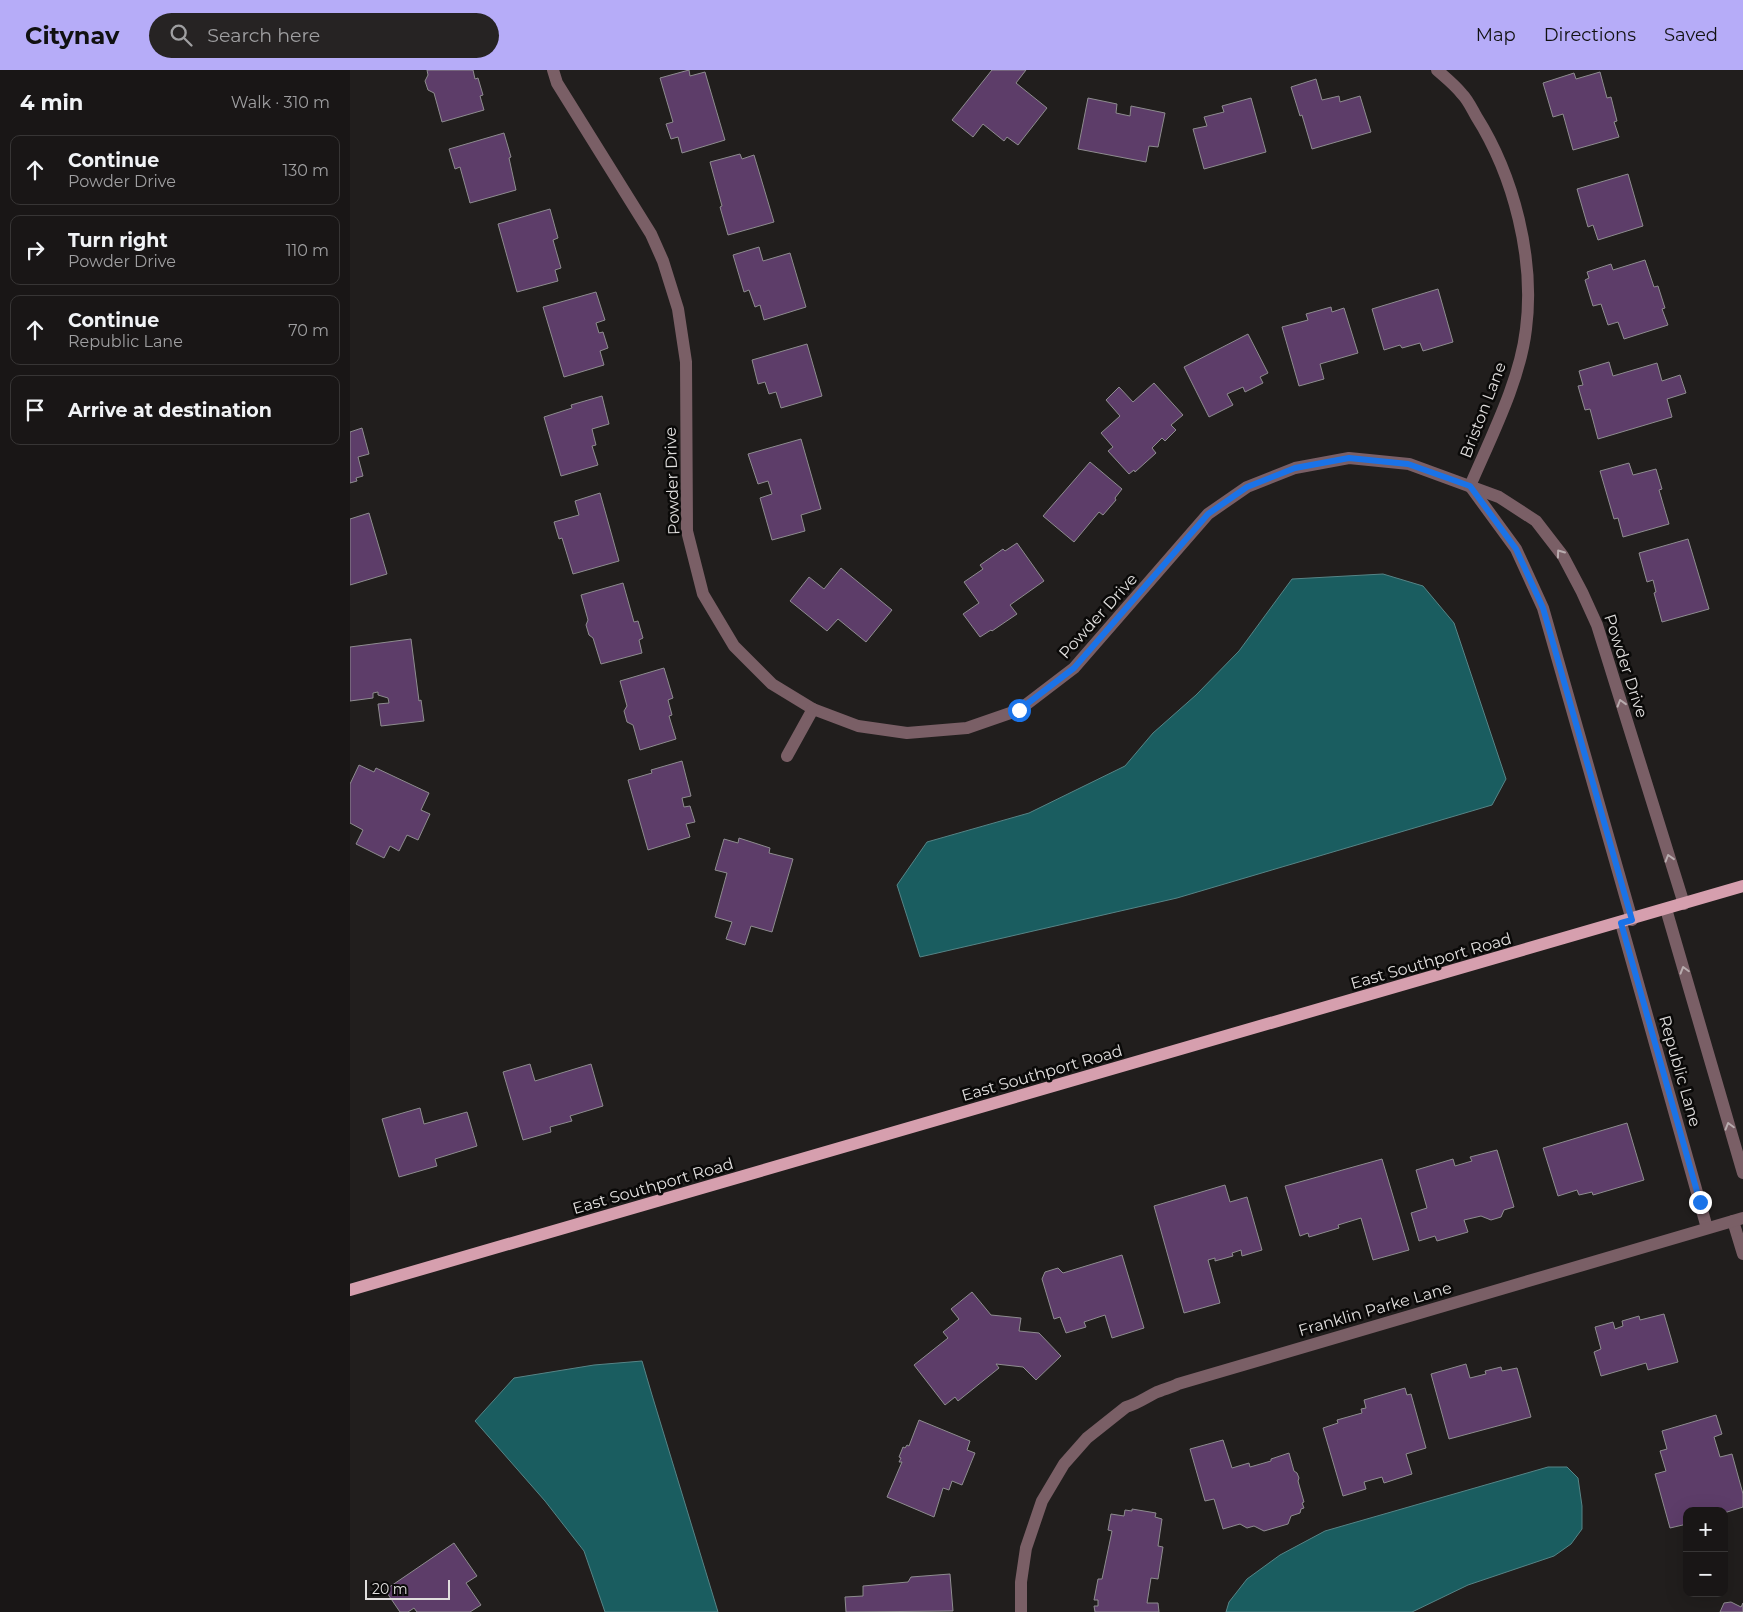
<!DOCTYPE html>
<html lang="en">
<head>
<meta charset="utf-8">
<style>
	:root { --surface:#191616; --page:#262323; --text:#f1f3f6; --muted:#9f9fa1; --line:#373535; --accent:#b6acf8 }
	body { margin:0; font-family:Montserrat,sans-serif; background:var(--page); color:var(--text) }
	.controls { position:absolute; right:15px; bottom:15px; display:grid; overflow:hidden; border-radius:10px; box-shadow:0 5px 20px #0002 }
	.controls button { width:45px; height:45px; display:grid; place-items:center; padding:0; border:0; border-bottom:1px solid var(--line); background:var(--surface); color:var(--text); font:25px sans-serif }
	.scale { position:absolute; left:15px; bottom:12px; width:85px; box-sizing:border-box; padding-left:5px; border:2px solid #e1dfde; border-top:0; font-size:14px; line-height:18px; white-space:nowrap; color:#e1dfde; -webkit-text-stroke:4px #0a0908; paint-order:stroke }
	.stop { position:absolute; width:15px; height:15px; margin:-11px; border:4px solid #1a73e8; border-radius:50%; background:#fff }
	.stop.end { background:#1a73e8; border-color:#fff; box-shadow:0 1px 5px #0008 }
	.list { margin:0; padding:0; list-style:none }
	h2 { display:flex; justify-content:space-between; align-items:center; height:65px; margin:0; padding:0 20px; font-size:21px }
	h2 small { font-size:16px; font-weight:400; color:var(--muted) }
	.list li { display:grid; grid-template-columns:32px 1fr auto; gap:15px; align-items:center; box-sizing:border-box; height:70px; margin:0 10px 10px; padding:0 10px; border:1px solid var(--line); border-radius:10px }
	.list b { display:block; font-size:19px; white-space:nowrap }
	.list p { margin:0; font-size:16px; white-space:nowrap; color:var(--muted) }
	.list em { font-size:16px; font-style:normal; color:var(--muted) }
	.icon { flex:none; width:28px; height:28px; fill:none; stroke:currentColor; stroke-width:2; stroke-linecap:round; stroke-linejoin:round }
	.map { position:relative; flex:none; width:1393px; height:1542px; overflow:hidden }
	header { display:flex; align-items:center; gap:30px; box-sizing:border-box; height:70px; padding:0 25px; background:var(--accent); color:#111 }
	header strong { font-size:24px }
	nav { display:flex; gap:28px; margin-inline-start:auto; font-size:18px }
	.search { width:350px; height:45px; background:var(--page); display:flex; align-items:center; gap:12px; box-sizing:border-box; padding:0 18px; border-radius:28px; color:var(--muted); font-size:19px }
	main { display:flex }
	aside { flex:1; background:var(--surface) }
	.map>svg:first-child { display:block }
</style>
</head>
<body>
<header>
<strong>Citynav</strong>
<div class="search"><svg class="icon" aria-label="search" viewBox="0 0 24 24"><circle cx="10" cy="10" r="6"/><path d="M15 15l6 6"/></svg>Search here</div>
<nav><a>Map</a><a>Directions</a><a>Saved</a></nav>
</header>
<main>
<aside>
<h2>4 min<small>Walk · 310 m</small></h2>
<ul class="list">
<li><svg class="icon" aria-label="ahead" viewBox="0 0 24 24"><path d="M12 20V5M6 11l6-6 6 6"/></svg><div><b>Continue</b><p>Powder Drive</p></div><em>130 m</em></li>
<li><svg class="icon" aria-label="right" viewBox="0 0 24 24"><path d="M7 20v-9h11M14 6l5 5-5 5"/></svg><div><b>Turn right</b><p>Powder Drive</p></div><em>110 m</em></li>
<li><svg class="icon" aria-label="ahead" viewBox="0 0 24 24"><path d="M12 20V5M6 11l6-6 6 6"/></svg><div><b>Continue</b><p>Republic Lane</p></div><em>70 m</em></li>
<li><svg class="icon" aria-label="arrive" viewBox="0 0 24 24"><path d="M6 21V4h12l-3 4 3 4H6"/></svg><div><b>Arrive at destination</b></div></li>
</ul>
</aside>
<div class="map">
<svg width="1393" height="1542" viewBox="0 0 1393 1542">
	<rect width="100%" height="100%" fill="#211e1d"/>
	<g fill="#1a5d60" stroke="#568486">
		<path d="M1033 504 1073 516 1104 553 1156 709 1142 735 827 828 570 887 547 815 577 772 679 743 775 696 803 663 846 625 889 581 942 509Z"/>
		<path d="M292 1291 302 1325 368 1542H255L234 1481 195 1431 125 1351 164 1308 244 1295Z"/>
		<path d="M1198 1397H1217L1228 1408 1232 1436V1459L1221 1474 1204 1486 1118 1515 1062 1542H876L879 1532 897 1509 930 1485 975 1461Z"/>
	</g>
	<g fill="#5d3d69" stroke="#8e8c8f">
		<path d="M77 0H123L125 9 128 8 133 25 130 26 134 40 92 52 84 23 78 20 75 11 78 5Z"/>
		<path d="M339 0 340 6 355 2 375 70 332 83 328 67 321 69 316 54 323 52 310 8Z"/>
		<path d="M642 0H676L666 13 697 38 668 75 657 67 654 71 633 54 623 67 602 50Z"/>
		<path d="M1250 2 1257 28 1261 27 1267 51 1264 52 1269 67 1223 80 1213 44 1203 47 1193 13 1224 3 1226 9Z"/>
		<path d="M966 9 972 30 989 26 990 32 1010 26 1021 62 962 79 952 45 950 46 941 17Z"/>
		<path d="M738 28 767 34 766 43 780 46 781 36 815 43 808 77 799 76 796 92 728 79Z"/>
		<path d="M901 28 916 82 854 99 843 59 857 56 854 47 874 42 872 36Z"/>
		<path d="M154 63 161 87 159 88 166 120 120 133 110 97 105 99 99 79Z"/>
		<path d="M390 84 392 89 404 85 424 152 378 165 370 137 372 136 360 92Z"/>
		<path d="M1278 104 1293 156 1248 170 1243 155 1238 157 1227 119Z"/>
		<path d="M200 139 208 168 203 170 211 198 205 200 208 211 167 222 148 154Z"/>
		<path d="M409 177 413 191 440 183 456 237 414 250 410 235 405 237 399 220 394 222 383 185Z"/>
		<path d="M1295 190 1304 217 1308 216 1315 238 1312 239 1318 255 1274 269 1268 252 1258 255 1251 234 1243 236 1235 210 1239 208 1237 202 1261 194 1263 200Z"/>
		<path d="M1088 219 1103 272 1073 281 1070 273 1052 278 1050 275 1034 280 1022 239Z"/>
		<path d="M246 222 255 250 246 253 249 263 253 262 258 278 250 281 254 295 214 307 193 237Z"/>
		<path d="M981 237 982 242 994 238 1008 283 970 294 974 309 949 316 932 257 958 250 956 244Z"/>
		<path d="M898 264 918 303 910 307 913 313 895 322 893 317 877 324 883 335 859 347 834 297Z"/>
		<path d="M457 274 472 326 431 338 426 322 419 324 415 312 408 314 402 290Z"/>
		<path d="M1259 292 1263 306 1307 293 1312 311 1330 305 1336 323 1317 329 1322 347 1248 369 1240 339 1235 340 1228 316 1233 315 1229 301Z"/>
		<path d="M804 313 833 345 821 355 826 360 815 371 812 368 802 378 806 383 785 402 784 400 779 404 758 381 763 377 751 363 770 346 756 330 769 317 783 332Z"/>
		<path d="M252 326 259 354 242 359 246 375 242 376 248 395 211 406 194 347 222 338 221 335Z"/>
		<path d="M12 358 19 384 8 387 13 406 6 408 7 411 0 413V362Z"/>
		<path d="M451 369 471 439 451 445 455 461 422 470 410 428 422 424 418 411 408 414 398 384Z"/>
		<path d="M740 392 772 419 765 428 766 430 753 445 749 442 724 472 693 446Z"/>
		<path d="M1279 393 1283 405 1306 399 1312 419 1309 420 1319 454 1273 467 1268 448 1264 449 1250 401Z"/>
		<path d="M250 423 269 491 223 504 212 468 209 469 204 452 229 445 225 431Z"/>
		<path d="M19 443 37 504 0 515V449Z"/>
		<path d="M1338 469 1359 539 1312 552 1304 523 1306 522 1303 510 1297 512 1289 483Z"/>
		<path d="M667 473 694 511 660 535 667 544 642 561 641 560 630 567 613 544 629 533 614 512 633 499 630 495 653 479 655 481Z"/>
		<path d="M491 498 542 540 516 572 488 549 477 561 440 531 459 507 474 519Z"/>
		<path d="M273 513 284 552 288 551 293 568 289 570 292 583 251 594 243 568 239 565 236 555 238 550 231 525Z"/>
		<path d="M61 569 69 631 71 630 74 651 31 656 28 634 39 633 38 628 28 625V622L23 623V628L0 631V577Z"/>
		<path d="M314 598 323 628 318 630 322 645 319 646 326 669 290 680 283 655 277 652 274 641 277 636 270 611Z"/>
		<path d="M332 691 341 726 332 728 334 737 340 736 345 752 336 754 340 767 298 780 278 710 302 703 301 700Z"/>
		<path d="M9 695 24 702 26 698 79 723 71 740 80 744 68 770 57 765 49 781 40 776 34 788 6 774 13 760 0 753V714Z"/>
		<path d="M389 768 420 778 419 783 443 789 422 862 401 856 395 875 376 869 382 852 365 847 377 803 365 800 374 769 388 773Z"/>
		<path d="M180 994 185 1011 241 994 253 1036 220 1046 222 1051 200 1057 201 1062 173 1070 153 1002Z"/>
		<path d="M70 1038 74 1054 117 1042 127 1076 85 1089 87 1096 49 1107 32 1049Z"/>
		<path d="M1277 1053 1294 1110 1243 1125 1242 1122 1229 1125 1227 1120 1208 1126 1193 1078Z"/>
		<path d="M1147 1080 1164 1137 1154 1140 1151 1147 1141 1150 1131 1146 1114 1150 1118 1162 1087 1171 1085 1166 1069 1171 1061 1143 1077 1138 1066 1100 1103 1089 1105 1096 1122 1091 1120 1087Z"/>
		<path d="M1032 1089 1059 1180 1023 1190 1011 1148 988 1155 989 1158 959 1167 958 1163 950 1166 935 1116Z"/>
		<path d="M875 1115 880 1132 897 1127 912 1180 892 1186 891 1180 882 1183 883 1186 865 1191V1188L858 1190 870 1233 834 1243 804 1136Z"/>
		<path d="M772 1185 794 1258 762 1268 755 1245 734 1252 736 1257 716 1263 710 1247 704 1249 692 1209 695 1202 708 1198 713 1203Z"/>
		<path d="M622 1222 641 1245 671 1248 669 1261 689 1263 711 1286 686 1310 673 1297 646 1294 649 1298 608 1331 605 1327 595 1335 564 1295 598 1268 593 1262 609 1249 601 1239Z"/>
		<path d="M1314 1244 1328 1292 1298 1300 1296 1293 1251 1306 1244 1282 1251 1279 1245 1257 1263 1252 1265 1259 1273 1256 1272 1251 1289 1246 1290 1250Z"/>
		<path d="M1116 1294 1120 1308 1136 1304 1135 1301 1151 1297 1152 1301 1167 1298 1181 1347 1099 1369 1081 1304Z"/>
		<path d="M1055 1318 1057 1325 1061 1324 1076 1378 1056 1384 1062 1404 1034 1413 1032 1407 1014 1412 1016 1419 993 1426 973 1358 988 1353 987 1350 1012 1343 1011 1339 1016 1338 1014 1330Z"/>
		<path d="M1366 1345 1372 1364 1364 1367 1370 1387 1382 1384 1393 1424V1437L1374 1443V1441H1337V1454L1320 1458 1305 1404 1316 1401 1310 1381 1317 1379 1312 1361Z"/>
		<path d="M569 1350 620 1371 617 1380 625 1383 612 1415 602 1411 599 1420 593 1418 584 1447 537 1427 552 1392H549L551 1388 549 1387 553 1377 555 1378 557 1375 559 1376Z"/>
		<path d="M873 1370 882 1398 899 1393 900 1397 921 1391V1389L939 1383 944 1401 947 1403 949 1408 948 1411 954 1432 952 1433 954 1438 951 1439 950 1443 941 1446 938 1454 914 1461 904 1456 897 1458 890 1454 873 1459 864 1429 855 1431 840 1379Z"/>
		<path d="M782 1439 806 1443 805 1447 812 1449 808 1476 813 1477 808 1509 801 1508 797 1533H808L809 1542H745L744 1536H748V1530H744L748 1509H752L762 1461 758 1460 761 1444 774 1446 775 1440 782 1441Z"/>
		<path d="M104 1473 127 1506 116 1513 131 1535 120 1542H67L64 1538 58 1542H50L35 1520Z"/>
		<path d="M600 1504 603 1541 496 1542 495 1527 513 1526V1516L558 1512 561 1507Z"/>
		<path d="M1381 1532 1391 1537 1393 1533V1542H1370L1374 1533Z"/>
	</g>
	<g fill="none" stroke-linecap="round" stroke-linejoin="round">
		<g stroke="#7a5f66" stroke-width="12">
			<path d="M203 0 207 13 301 164 313 191 328 239 336 292 337 461 353 524 384 576 422 614 463 639 508 656 557 663 617 658 669 640 724 598 858 444 897 417 945 398 999 388 1059 394 1149 427 1186 451 1213 486 1232 522 1247 555 1334 834"/>
			<path d="M1087 0C1096 8 1105 15 1112 24 1118 30 1122 39 1126 46 1164 106 1185 189 1176 259 1170 311 1141 367 1120 416"/>
			<path d="M1120 416 1166 479 1193 538 1282 850"/>
			<path d="M437 686 463 639"/>
			<path d="M1316 839 1393 1103"/>
			<path d="M1271 853 1357 1158"/>
			<path d="M1383 1151 1393 1184"/>
			<path d="M671 1542V1512L676 1478 692 1431 714 1394 737 1368 776 1337C787 1334 795 1328 805 1323 813 1319 821 1318 828 1314L1393 1148"/>
		</g>
		<path stroke="#d69fae" stroke-width="12" d="M0 1220 1393 816"/>
	</g>
	<defs><path id="oneway-chevron" d="M-2-3.5L2.5 0L-2 3.5" fill="none" stroke-width="1.6" stroke-linecap="round" stroke-linejoin="round" transform="scale(1.25)"/></defs>
	<g stroke="#b8acae">
		<use href="#oneway-chevron" transform="translate(1210 483) rotate(-126)"/>
		<use href="#oneway-chevron" transform="translate(1271 633) rotate(-107)"/>
		<use href="#oneway-chevron" transform="translate(1319 788) rotate(-107)"/>
		<use href="#oneway-chevron" transform="translate(1334 900) rotate(-106)"/>
		<use href="#oneway-chevron" transform="translate(1379 1056) rotate(-106)"/>
	</g>
	<g fill="none" stroke-linecap="round" stroke-linejoin="round">
		<path stroke="#1a73e8" stroke-width="6" d="M669 640 724 598 858 444 897 417 945 398 999 388 1058 394 1120 416 1166 479 1193 538 1282 850 1271 853 1350 1132"/>
	</g>
	<g text-anchor="middle" dominant-baseline="central" stroke-width="5" stroke-linejoin="round" paint-order="stroke">
		<g font-size="16" fill="#e1dfde" stroke="#0a0908">
			<text transform="translate(1133 340) rotate(-69)">Briston Lane</text>
			<text transform="translate(322 411) rotate(-92)">Powder Drive</text>
			<text transform="translate(748 546) rotate(-48)">Powder Drive</text>
			<text transform="translate(1276 596) rotate(72)">Powder Drive</text>
			<text transform="translate(1081 891) rotate(-16)">East Southport Road</text>
			<text transform="translate(1330 1001) rotate(74)">Republic Lane</text>
			<text transform="translate(692 1003) rotate(-16)">East Southport Road</text>
			<text transform="translate(303 1116) rotate(-16)">East Southport Road</text>
			<text transform="translate(1025 1239) rotate(-16)">Franklin Parke Lane</text>
		</g>
	</g>
</svg>
<div class="controls">
<button>+</button>
<button>−</button>
</div>
<div class="scale">20 m</div>
<div class="stop" style="left:669px;top:640px"></div>
<div class="stop end" style="left:1350px;top:1132px"></div>
</div>
</main>
</body>
</html>
